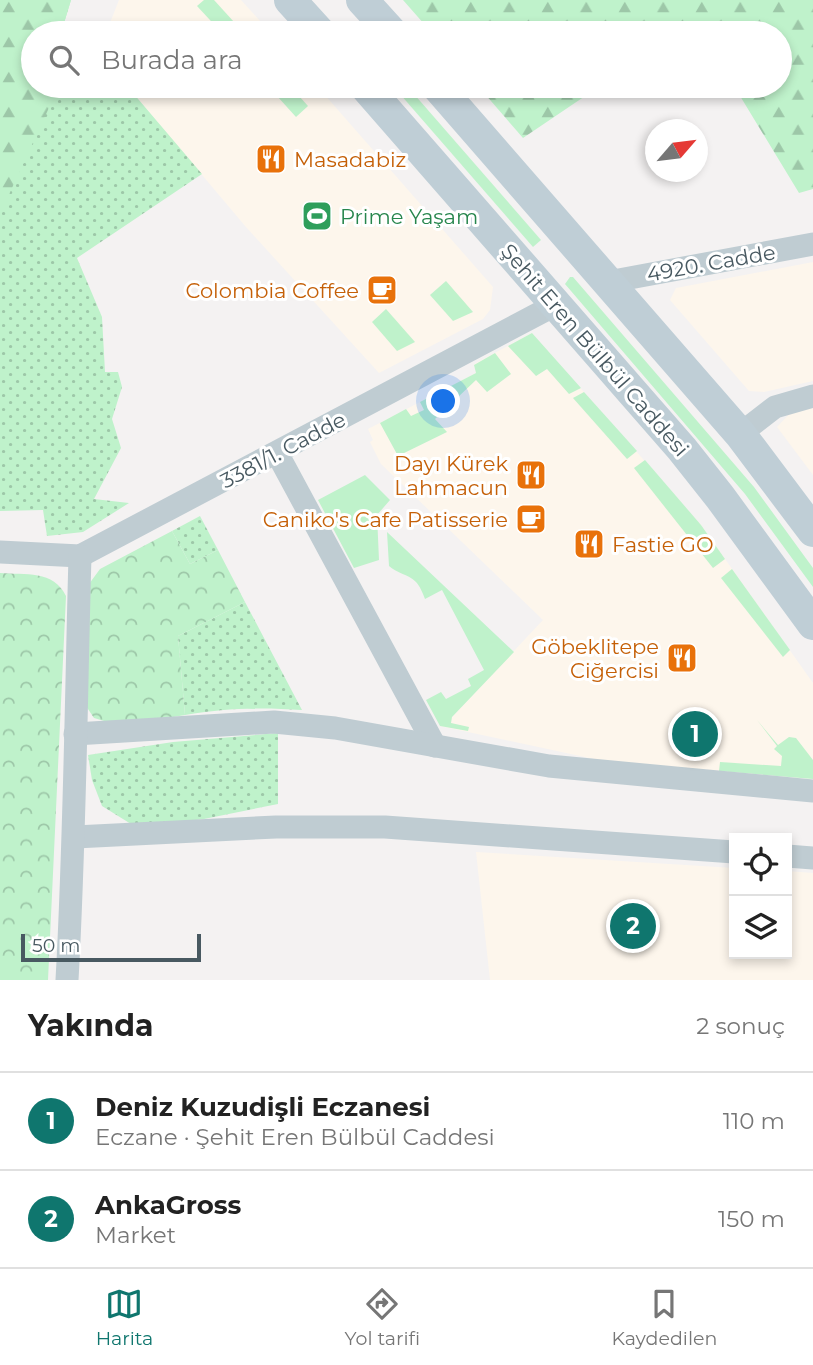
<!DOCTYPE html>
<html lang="tr">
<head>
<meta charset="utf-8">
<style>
	:root { --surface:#fff; --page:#f6f6f6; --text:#222; --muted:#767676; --line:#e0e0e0; --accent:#0f766e }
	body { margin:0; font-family:Montserrat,sans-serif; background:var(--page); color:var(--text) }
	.controls { position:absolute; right:21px; bottom:21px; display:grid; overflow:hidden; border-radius:0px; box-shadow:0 4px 10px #0003 }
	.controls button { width:63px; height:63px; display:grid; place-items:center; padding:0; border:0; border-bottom:2px solid var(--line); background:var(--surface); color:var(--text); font:35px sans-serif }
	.compass { position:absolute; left:645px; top:119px; width:63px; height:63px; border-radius:50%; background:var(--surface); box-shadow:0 4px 10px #0003; rotate:62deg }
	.scale { position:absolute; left:21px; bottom:18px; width:180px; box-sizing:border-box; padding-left:7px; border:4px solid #485961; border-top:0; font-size:19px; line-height:24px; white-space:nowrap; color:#485961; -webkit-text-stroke:5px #fff; paint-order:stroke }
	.you { position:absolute; left:444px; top:402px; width:24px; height:24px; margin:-18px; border:5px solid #fff; border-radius:50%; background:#1a73e8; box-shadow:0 0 0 10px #1a73e833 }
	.badge { display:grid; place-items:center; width:46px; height:46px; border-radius:50%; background:var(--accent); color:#fff; font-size:23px; font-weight:700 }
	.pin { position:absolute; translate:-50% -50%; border:4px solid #fff; box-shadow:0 2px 7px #0006 }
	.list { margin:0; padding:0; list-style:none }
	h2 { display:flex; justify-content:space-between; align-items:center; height:91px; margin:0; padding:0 28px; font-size:30px }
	h2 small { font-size:23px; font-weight:400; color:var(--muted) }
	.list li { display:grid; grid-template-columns:46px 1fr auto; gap:21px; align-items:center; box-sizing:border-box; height:98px; padding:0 28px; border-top:2px solid var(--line) }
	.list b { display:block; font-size:26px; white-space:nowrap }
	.list p { margin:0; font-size:23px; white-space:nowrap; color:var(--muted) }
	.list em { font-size:23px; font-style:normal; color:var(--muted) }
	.icon { flex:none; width:38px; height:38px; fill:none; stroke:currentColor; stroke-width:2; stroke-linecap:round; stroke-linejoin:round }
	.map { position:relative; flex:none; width:813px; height:980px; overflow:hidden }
	.search { position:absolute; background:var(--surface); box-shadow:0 4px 10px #0003; left:21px; right:21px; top:21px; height:77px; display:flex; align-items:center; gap:18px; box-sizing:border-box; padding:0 24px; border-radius:38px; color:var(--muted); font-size:26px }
	.sheet { height:287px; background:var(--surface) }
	nav { display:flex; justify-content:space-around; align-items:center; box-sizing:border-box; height:98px; border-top:2px solid var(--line); background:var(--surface); font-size:19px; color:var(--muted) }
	nav a { display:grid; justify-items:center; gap:4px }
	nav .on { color:var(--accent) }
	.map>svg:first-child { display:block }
</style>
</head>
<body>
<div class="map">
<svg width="813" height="980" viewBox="0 0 813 980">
	<defs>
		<pattern id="grass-dots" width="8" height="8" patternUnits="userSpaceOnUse" patternTransform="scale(1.75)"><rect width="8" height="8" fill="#bff2cb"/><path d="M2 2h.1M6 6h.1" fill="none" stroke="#9dc7a8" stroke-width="1.8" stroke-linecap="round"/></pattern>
		<pattern id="forest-firs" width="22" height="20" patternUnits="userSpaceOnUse" patternTransform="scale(1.75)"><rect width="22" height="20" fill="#bff2cb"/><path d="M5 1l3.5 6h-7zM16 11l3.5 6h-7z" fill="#9dc7a8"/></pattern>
		<pattern id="park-crowns" width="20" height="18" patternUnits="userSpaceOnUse" patternTransform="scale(1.75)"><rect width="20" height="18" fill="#bff2cb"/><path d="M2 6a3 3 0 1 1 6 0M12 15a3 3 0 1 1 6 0" fill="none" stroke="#9dc7a8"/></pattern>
	</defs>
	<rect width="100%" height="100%" fill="#f4f2f2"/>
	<g fill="#fdf6ec">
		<path d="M119 0H241L271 33H106Z"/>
		<path d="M127 86H317L493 287 490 310 483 319 379 373 246 227Z"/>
		<path d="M813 262V381L764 392 749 391 670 300 676 288Z"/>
		<path d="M532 333 701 525 813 683V779L608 762 440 726 454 715 543 620 381 464 370 442 373 440 368 429 476 373 474 365 476 363Z"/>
		<path d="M813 408V475L777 427 790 413Z"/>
		<path d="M476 852 734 868V954H787V871L813 873V980H490Z"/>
	</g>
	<g fill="url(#grass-dots)">
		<path d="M0 0H71L61 33H33V86H127L202 174 77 258 102 317 105 372H118L122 387 112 419 121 448 94 499 129 503 83 532 47 536 43 510 0 511Z"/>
		<path d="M200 516 218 550 190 564 172 531Z"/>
		<path d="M245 602 302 710C261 707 225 708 185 715L178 636Z"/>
		<path d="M278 733V804L204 819 148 826 131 824 102 806 92 780 88 755 173 742Z"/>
	</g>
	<g fill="url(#forest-firs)">
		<path d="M0 0H71L61 33H33V86H59L0 214Z"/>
		<path d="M403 0H813V189L799 193 734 86H780V33H702L695 22 678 33H432Z"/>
		<path d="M478 86H600L523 138Z"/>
	</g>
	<g fill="url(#park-crowns)">
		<path d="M172 531 190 564 218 550 245 602 178 636 185 715 121 726 94 718 84 703 89 584 100 569Z"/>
		<path d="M0 573C25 575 54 570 66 596L48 980H0Z"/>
	</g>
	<g fill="#bff2cb">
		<path d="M204 0H214L244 33H222L197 6Z"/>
		<path d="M268 86H290L308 106 296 117Z"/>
		<path d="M393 86H407L541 240 533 247Z"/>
		<path d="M570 277H573L754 487 813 568V587L745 494 565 284Z"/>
		<path d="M446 281 473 312 453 321 430 295Z"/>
		<path d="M386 309 415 342 397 351 372 322Z"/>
		<path d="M532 333 581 388 569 394 547 369 536 376 508 346Z"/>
		<path d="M495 353 511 374 487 392 476 380 435 419 447 432 398 456 380 423 406 409 411 416 424 410 420 402 476 373 474 365Z"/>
		<path d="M584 392 637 451 627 459 573 398Z"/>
		<path d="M645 460 701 525 725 559 713 568 634 468Z"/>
		<path d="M365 475 390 500 377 515 379 560 354 568 318 500Z"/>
		<path d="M387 532 514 652 452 717 451 723 469 727 468 731 440 726 426 700 441 692 446 699 471 686 468 679 484 670 442 590 425 599C423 594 420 586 416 582 408 574 396 573 389 566Z"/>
		<path d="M732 569 790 650 783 657 721 578Z"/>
		<path d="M757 720 778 745 789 737 796 738 813 760V779L719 771 720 762 781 766 782 756 774 749 777 746Z"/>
	</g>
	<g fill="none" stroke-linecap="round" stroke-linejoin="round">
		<g stroke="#bfccd2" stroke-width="23">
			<path d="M608 282 813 244"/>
			<path d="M740 434 775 407 813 396"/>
			<path d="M277 453 435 746"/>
			<path d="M0 552 80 556 555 305"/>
			<path d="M75 734 274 722 335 728 549 766 813 791"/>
			<path d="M75 837 276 827H385L734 852"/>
			<path d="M787 856 813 858"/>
			<path d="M67 980C75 839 76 697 80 556"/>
		</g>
		<g stroke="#bfced6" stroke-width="32">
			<path d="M290 0 320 33"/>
			<path d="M362 0 392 33"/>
			<path d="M365 86 682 449 720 497 813 624"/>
			<path d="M437 86 740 434 813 531"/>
		</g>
	</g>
	<defs>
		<g id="restaurant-square" transform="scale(1.575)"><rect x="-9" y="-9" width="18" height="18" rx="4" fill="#e8710a" stroke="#fff"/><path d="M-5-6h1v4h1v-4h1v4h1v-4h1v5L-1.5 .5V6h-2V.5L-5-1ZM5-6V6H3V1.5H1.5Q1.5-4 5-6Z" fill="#fff"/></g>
		<g id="stadium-square" transform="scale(1.575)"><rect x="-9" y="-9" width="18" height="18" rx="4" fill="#2e9e5b" stroke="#fff"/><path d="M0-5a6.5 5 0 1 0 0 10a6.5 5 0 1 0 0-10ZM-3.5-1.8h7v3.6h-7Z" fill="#fff"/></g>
		<g id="cafe-square" transform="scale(1.575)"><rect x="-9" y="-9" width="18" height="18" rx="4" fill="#e8710a" stroke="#fff"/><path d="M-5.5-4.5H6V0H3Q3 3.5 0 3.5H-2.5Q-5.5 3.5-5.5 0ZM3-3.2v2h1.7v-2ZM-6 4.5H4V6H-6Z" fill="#fff"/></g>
	</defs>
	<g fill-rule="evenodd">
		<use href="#restaurant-square" x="271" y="159"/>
		<use href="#stadium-square" x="317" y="216"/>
		<use href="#cafe-square" x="382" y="290"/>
		<use href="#restaurant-square" x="531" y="475"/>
		<use href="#cafe-square" x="531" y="519"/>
		<use href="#restaurant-square" x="589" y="544"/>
		<use href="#restaurant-square" x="682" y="658"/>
	</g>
	<g text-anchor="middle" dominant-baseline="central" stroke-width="6" stroke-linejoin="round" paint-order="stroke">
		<g font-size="21" fill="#c56008" stroke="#fff" text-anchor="end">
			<text x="294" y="159" text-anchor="start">Masadabiz</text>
			<text x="359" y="290">Colombia Coffee</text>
			<text x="508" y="463">Dayı Kürek<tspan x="508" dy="24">Lahmacun</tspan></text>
			<text x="508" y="519">Caniko's Cafe Patisserie</text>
			<text x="612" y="544" text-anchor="start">Fastie GO</text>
			<text x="659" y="646">Göbeklitepe<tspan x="659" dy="24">Ciğercisi</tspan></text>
		</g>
		<g font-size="21" fill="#27864d" stroke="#fff" text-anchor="start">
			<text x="340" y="216">Prime Yaşam</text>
		</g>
		<g font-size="21" fill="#485961" stroke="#fff">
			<text transform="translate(711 263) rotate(-10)">4920. Cadde</text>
			<text transform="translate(595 350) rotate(49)">Şehit Eren Bülbül Caddesi</text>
			<text transform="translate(283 450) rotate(-28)">3381/1. Cadde</text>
		</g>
	</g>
</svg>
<div class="controls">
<button><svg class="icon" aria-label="locate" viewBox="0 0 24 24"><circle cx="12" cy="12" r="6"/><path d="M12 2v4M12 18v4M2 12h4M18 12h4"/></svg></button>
<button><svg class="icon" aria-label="layers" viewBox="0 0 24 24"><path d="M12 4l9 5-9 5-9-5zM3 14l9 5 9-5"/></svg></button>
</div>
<svg class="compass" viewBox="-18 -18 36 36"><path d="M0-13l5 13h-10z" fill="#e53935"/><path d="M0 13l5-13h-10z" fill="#767676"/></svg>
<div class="scale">50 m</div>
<div class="you"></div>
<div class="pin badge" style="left:695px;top:734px">1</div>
<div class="pin badge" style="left:633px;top:926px">2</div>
<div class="search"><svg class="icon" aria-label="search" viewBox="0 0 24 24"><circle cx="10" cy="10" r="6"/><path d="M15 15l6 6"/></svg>Burada ara</div>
</div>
<section class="sheet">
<h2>Yakında<small>2 sonuç</small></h2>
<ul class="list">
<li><span class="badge">1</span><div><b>Deniz Kuzudişli Eczanesi</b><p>Eczane · Şehit Eren Bülbül Caddesi</p></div><em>110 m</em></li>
<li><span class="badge">2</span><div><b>AnkaGross</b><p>Market</p></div><em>150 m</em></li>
</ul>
</section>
<nav>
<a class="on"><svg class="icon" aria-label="map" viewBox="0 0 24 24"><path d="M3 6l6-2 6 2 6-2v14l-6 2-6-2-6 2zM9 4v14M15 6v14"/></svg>Harita</a>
<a><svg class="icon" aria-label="directions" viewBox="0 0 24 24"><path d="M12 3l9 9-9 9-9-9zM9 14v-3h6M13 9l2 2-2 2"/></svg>Yol tarifi</a>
<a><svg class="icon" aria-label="saved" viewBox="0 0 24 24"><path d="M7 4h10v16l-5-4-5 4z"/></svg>Kaydedilen</a>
</nav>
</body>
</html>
